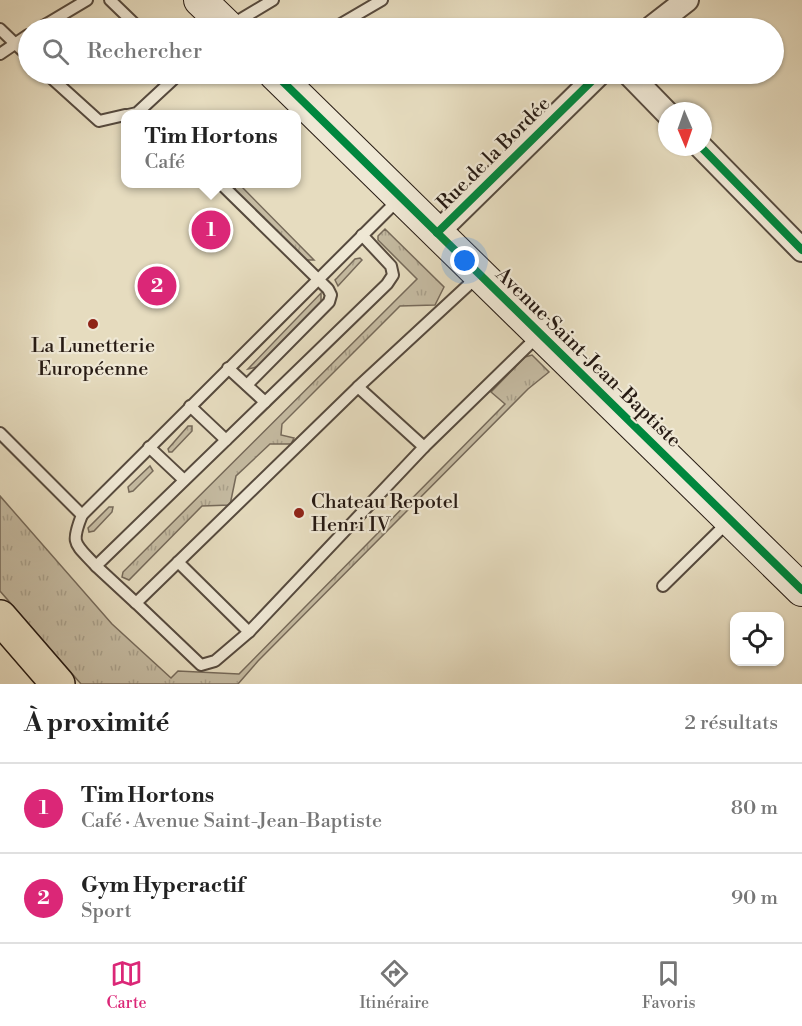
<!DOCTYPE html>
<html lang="fr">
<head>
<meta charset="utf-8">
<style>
	:root { --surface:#fff; --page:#f2f2f2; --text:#222; --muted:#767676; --line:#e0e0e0; --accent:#db2777 }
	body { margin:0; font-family:"Libre Bodoni",serif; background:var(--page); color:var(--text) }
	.controls { position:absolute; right:18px; bottom:18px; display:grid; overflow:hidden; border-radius:12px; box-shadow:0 2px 4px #0004 }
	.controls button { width:54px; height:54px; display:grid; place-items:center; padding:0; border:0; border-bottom:2px solid var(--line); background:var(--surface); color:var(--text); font:30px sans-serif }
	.compass { position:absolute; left:658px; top:102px; width:54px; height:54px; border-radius:50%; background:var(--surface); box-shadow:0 2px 4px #0004; rotate:178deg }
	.you { position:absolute; left:465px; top:261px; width:21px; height:21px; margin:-15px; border:4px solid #fff; border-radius:50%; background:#1a73e8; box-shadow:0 0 0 9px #1a73e833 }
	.badge { display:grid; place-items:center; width:39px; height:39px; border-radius:50%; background:var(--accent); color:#fff; font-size:20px; font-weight:700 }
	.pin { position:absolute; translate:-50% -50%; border:3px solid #fff; box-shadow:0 2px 6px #0006 }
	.popup { position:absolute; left:121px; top:110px; width:180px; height:78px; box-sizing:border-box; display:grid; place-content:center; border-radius:12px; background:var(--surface); filter:drop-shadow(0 2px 4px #0005); font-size:20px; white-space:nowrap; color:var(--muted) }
	.popup b { font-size:22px; color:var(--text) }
	.popup::after { content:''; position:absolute; left:50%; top:100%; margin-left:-12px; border:12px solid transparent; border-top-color:var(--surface) }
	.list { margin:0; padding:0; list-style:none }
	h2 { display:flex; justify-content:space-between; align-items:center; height:78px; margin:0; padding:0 24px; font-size:26px }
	h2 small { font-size:20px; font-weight:400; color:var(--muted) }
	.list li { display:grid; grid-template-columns:39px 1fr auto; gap:18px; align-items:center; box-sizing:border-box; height:90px; padding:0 24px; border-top:2px solid var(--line) }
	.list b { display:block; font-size:22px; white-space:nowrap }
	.list p { margin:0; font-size:20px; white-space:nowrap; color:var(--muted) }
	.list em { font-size:20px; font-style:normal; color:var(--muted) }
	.icon { flex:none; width:33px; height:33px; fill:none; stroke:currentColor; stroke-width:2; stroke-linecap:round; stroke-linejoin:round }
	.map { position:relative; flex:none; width:802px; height:684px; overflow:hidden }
	.search { position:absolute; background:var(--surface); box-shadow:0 2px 4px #0004; left:18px; right:18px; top:18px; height:66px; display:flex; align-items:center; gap:15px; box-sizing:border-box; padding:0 21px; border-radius:33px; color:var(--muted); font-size:22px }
	.sheet { height:258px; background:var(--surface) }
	nav { display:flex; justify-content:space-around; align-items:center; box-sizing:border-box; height:84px; border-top:2px solid var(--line); background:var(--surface); font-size:16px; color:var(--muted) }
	nav a { display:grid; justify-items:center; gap:3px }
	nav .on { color:var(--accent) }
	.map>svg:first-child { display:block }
</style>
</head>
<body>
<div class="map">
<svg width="802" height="684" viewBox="0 0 802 684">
	<defs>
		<pattern id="grass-tufts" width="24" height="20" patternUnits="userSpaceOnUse" patternTransform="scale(1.5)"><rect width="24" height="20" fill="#c5bba2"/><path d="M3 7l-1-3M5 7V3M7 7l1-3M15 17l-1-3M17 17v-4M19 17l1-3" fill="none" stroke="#a9a08b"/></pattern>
	</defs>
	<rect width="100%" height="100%" fill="#e6dcbf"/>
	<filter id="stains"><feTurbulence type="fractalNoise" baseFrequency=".00333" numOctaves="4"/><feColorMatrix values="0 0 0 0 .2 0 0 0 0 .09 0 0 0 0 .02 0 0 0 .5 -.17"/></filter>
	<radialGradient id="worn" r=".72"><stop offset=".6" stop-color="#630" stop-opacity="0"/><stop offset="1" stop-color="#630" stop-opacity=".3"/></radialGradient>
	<g fill="url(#grass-tufts)" stroke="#766a5a" stroke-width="1.5">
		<path d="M236 184H239L314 260H306L235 190Z"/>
		<path d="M385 229 444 287 435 305 400 306 282 424 281 435 294 438 291 444H270L236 476 230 505 202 506 129 580 122 577 123 572 417 279 378 240V236Z"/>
		<path d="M360 258 362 260 338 286 335 280 337 278 355 259Z"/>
		<path d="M321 293V302L257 367 248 369Z"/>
		<path d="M532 355 549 372 528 389 258 661 238 684H81L0 591V496L112 624 171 678 178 671 239 674 505 404 491 392 525 357Z"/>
		<path d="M188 426H192V431L172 452H169L168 449Z"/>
		<path d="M150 466 153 471 133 491 129 492 128 487Z"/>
		<path d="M109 507H113L112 512 94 531 89 532 88 528Z"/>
	</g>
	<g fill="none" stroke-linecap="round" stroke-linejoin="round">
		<g stroke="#564a3e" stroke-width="14">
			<g id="lane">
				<path d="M110 0 139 28"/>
				<path d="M231 25 273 0"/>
				<path d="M40 28 87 0"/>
				<path d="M334 28 382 0"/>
				<path d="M0 29 28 56"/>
				<path d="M0 54 28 35"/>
				<path d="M47 74 99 121 125 115"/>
				<path d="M128 115 137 113 179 74"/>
				<path d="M221 184 328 289 331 295 329 302 247 385"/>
				<path d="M477 277 358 387 136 603 201 665 215 661 249 632 424 447 538 336"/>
				<path d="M228 368 265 402"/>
				<path d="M358 387 424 447"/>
				<path d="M190 406 226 440"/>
				<path d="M0 433 82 515 398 200"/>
				<path d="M149 447 184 480"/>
				<path d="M82 515C70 545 75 543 96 566"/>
				<path d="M178 562 249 632"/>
				<path d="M663 586 728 522"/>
				<path d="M136 603 96 566 387 284 393 275 391 266 362 235"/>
			</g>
		</g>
		<g stroke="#564a3e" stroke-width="26">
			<g id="street">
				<path d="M651 28 687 0"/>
				<path d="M629 74 667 113"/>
				<path d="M701 147 802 250"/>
				<path d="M437 233 599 74"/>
			</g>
		</g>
		<g stroke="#261a13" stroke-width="34">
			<g id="secondary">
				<path d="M200 0 229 28"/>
				<path d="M275 74 802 590"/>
			</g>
		</g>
		<g stroke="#261a13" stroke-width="36">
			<path id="highway" d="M0 617 58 684"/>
		</g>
		<use href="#lane" stroke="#efe8d5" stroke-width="10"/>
		<use href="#street" stroke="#efe8d5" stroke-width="22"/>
		<use href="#secondary" stroke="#efe8d5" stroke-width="32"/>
		<use href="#highway" stroke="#e6dcbf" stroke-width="33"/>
		<g stroke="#efe8d5" stroke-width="11">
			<g id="cycleway">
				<path d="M275 74 802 590"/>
				<path d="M701 147 802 250"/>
				<path d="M437 233 599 74"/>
			</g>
		</g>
		<use href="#cycleway" stroke="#00873e" stroke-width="8"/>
	</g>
	<g fill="#8f2418" stroke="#efe8d5" stroke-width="2">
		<circle cx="93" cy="324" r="6"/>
		<circle cx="299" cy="513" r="6"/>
	</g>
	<g text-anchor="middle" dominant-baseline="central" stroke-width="4.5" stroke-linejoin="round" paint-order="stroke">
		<g font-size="20" fill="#261a13" stroke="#efe8d5">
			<text transform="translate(494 154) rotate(-45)">Rue de la Bordée</text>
			<text transform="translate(588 358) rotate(44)">Avenue Saint-Jean-Baptiste</text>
		</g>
		<g font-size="20" fill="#261a13" stroke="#efe8d5">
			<text x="93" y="346">La Lunetterie<tspan x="93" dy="23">Européenne</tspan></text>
			<text x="311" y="502" text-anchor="start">Chateau Repotel<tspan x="311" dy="23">Henri IV</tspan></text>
		</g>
	</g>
	<rect width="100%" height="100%" filter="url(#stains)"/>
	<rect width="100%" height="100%" fill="url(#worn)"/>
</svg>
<div class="controls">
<button><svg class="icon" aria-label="locate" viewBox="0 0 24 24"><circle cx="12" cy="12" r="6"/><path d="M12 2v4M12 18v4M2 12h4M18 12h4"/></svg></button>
</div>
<svg class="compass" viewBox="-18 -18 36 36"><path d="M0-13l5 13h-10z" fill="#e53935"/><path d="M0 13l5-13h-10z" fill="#767676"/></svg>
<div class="you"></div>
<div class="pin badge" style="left:211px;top:230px">1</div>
<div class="popup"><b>Tim Hortons</b>Café</div>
<div class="pin badge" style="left:157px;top:286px">2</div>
<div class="search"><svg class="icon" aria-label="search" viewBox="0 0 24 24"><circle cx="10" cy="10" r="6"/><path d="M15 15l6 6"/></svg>Rechercher</div>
</div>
<section class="sheet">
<h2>À proximité<small>2 résultats</small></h2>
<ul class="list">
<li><span class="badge">1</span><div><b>Tim Hortons</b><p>Café · Avenue Saint-Jean-Baptiste</p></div><em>80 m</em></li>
<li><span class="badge">2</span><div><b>Gym Hyperactif</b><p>Sport</p></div><em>90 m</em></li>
</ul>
</section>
<nav>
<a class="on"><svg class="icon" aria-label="map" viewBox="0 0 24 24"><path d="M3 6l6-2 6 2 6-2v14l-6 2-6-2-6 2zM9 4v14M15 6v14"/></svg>Carte</a>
<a><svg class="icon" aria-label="directions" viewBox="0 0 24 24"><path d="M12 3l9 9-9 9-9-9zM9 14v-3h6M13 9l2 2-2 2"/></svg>Itinéraire</a>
<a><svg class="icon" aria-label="saved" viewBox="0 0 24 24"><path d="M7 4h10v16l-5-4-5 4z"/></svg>Favoris</a>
</nav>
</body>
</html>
